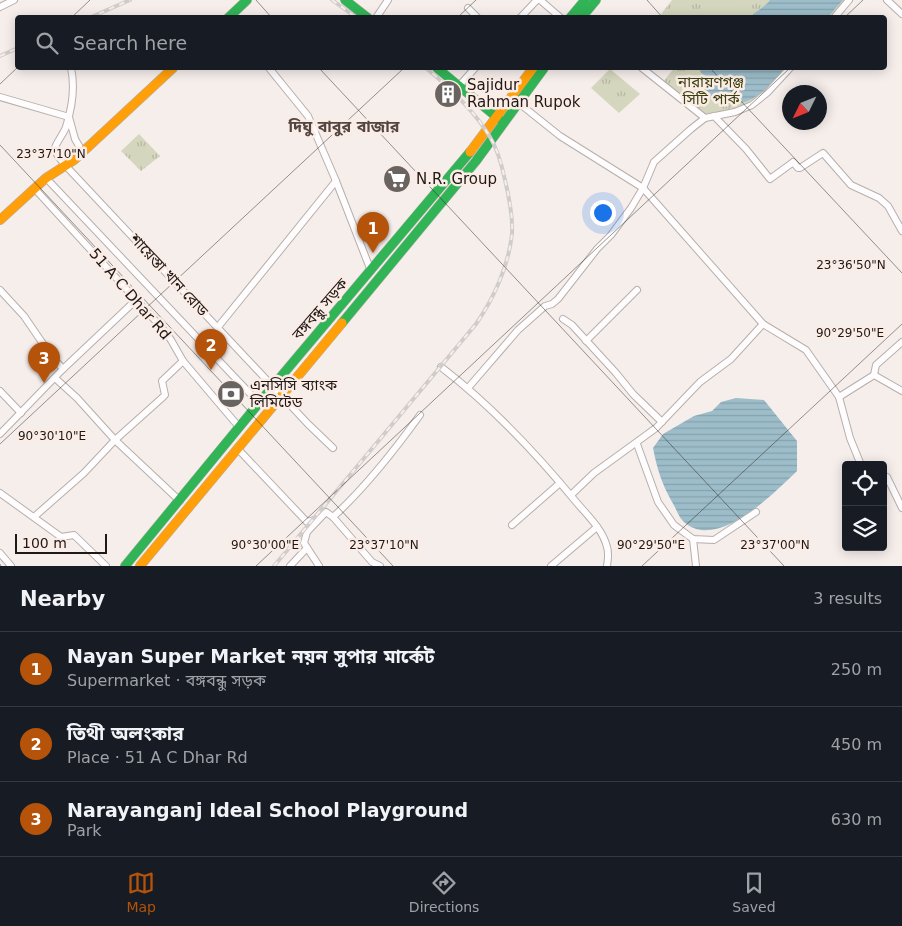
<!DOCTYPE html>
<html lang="en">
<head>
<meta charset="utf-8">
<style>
	:root { --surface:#171b24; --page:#20242c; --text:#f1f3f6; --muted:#9ea1a6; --line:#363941; --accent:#b45309 }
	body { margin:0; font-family:"DejaVu Sans","Noto Sans Bengali",sans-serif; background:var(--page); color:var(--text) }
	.controls { position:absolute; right:15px; bottom:15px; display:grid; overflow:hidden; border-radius:5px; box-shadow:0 2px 12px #0003 }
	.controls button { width:45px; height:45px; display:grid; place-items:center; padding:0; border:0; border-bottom:1px solid var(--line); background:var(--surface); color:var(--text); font:25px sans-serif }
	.compass { position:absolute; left:782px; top:85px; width:45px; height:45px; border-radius:50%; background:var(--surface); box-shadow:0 2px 12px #0003; rotate:227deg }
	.scale { position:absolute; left:15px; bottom:12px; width:92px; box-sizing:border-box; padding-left:5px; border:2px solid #1e1917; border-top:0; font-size:14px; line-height:18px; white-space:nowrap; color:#1e1917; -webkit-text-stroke:4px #fbece6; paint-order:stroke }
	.you { position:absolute; left:602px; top:212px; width:18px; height:18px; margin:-12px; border:4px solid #fff; border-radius:50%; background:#1a73e8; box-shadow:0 0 0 8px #1a73e833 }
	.badge { display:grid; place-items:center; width:32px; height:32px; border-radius:50%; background:var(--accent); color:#fff; font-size:16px; font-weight:700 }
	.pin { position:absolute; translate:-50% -41px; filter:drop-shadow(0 1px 2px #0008) }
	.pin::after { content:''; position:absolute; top:26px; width:18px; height:15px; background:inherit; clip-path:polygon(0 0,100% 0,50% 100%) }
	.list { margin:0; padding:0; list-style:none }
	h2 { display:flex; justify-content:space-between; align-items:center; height:65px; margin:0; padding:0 20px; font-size:21px }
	h2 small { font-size:16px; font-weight:400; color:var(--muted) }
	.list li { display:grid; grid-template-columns:32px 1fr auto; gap:15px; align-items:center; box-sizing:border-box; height:75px; padding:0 20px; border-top:1px solid var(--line) }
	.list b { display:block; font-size:19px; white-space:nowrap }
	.list p { margin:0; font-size:16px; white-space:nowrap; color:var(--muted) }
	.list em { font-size:16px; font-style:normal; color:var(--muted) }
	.icon { flex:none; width:28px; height:28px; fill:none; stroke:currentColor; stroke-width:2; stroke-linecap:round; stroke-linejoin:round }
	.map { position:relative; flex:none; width:902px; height:566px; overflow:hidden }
	.search { position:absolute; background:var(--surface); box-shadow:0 2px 12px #0003; left:15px; right:15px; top:15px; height:55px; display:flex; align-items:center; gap:12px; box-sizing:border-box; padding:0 18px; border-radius:5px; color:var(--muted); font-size:19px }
	.sheet { height:290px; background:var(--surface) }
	nav { display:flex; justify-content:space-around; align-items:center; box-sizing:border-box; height:70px; border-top:1px solid var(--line); background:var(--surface); font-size:14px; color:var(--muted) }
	nav a { display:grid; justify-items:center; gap:2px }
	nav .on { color:var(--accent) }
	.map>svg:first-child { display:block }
</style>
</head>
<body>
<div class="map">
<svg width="902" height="566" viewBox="0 0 902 566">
	<defs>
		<pattern id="park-tufts" width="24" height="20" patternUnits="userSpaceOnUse" patternTransform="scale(1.25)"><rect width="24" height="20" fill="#d5d6be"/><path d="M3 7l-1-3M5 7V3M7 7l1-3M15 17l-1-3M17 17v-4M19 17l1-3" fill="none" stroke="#b6b7a3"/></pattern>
		<pattern id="water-rules" width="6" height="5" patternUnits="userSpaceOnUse" patternTransform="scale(1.25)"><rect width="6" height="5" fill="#9cbdc9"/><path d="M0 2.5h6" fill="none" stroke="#86a2ac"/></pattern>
	</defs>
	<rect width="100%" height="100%" fill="#f6eeeb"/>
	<g fill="url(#park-tufts)">
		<path d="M672 0H848L832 17 658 18Z"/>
		<path d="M674 68H789C769 90 755 103 726 111 718 113 712 115 703 113L663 82Z"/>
		<path d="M610 69 640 94 619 113 591 88Z"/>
		<path d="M139 134 160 156 141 171 121 151Z"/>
	</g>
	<path fill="#d5d6be" d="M721 0H749L737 11 729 16 723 13 721 9Z"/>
	<g fill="url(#water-rules)">
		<path d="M770 0H843L828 17H750C756 11 765 7 770 0Z"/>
		<path d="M699 68H786C777 78 767 89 755 97 736 110 697 107 706 76L701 73Z"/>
		<path d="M736 398 764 400 797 441V471C774 493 717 552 684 522 679 518 676 508 672 502 662 484 657 469 653 448L663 434 694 416 712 411 721 402Z"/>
	</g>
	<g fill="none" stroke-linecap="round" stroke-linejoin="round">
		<g stroke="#b6afad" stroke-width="8">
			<g id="street">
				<path d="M540 0 561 18"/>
				<path d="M887 0 902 14"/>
				<path d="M0 7 14 0"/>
				<path d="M468 8 478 18"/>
				<path d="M376 18 388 0"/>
				<path d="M520 18 537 0"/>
				<path d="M834 18 849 0"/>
				<path d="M71 68C75 86 72 108 66 127 64 133 56 143 55 148 54 153 62 161 65 165L308 424 333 448"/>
				<path d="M269 68 308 116 336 181 371 271"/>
				<path d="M642 68 705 118"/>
				<path d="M459 86 475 68"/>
				<path d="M0 97 69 117 75 139 82 151"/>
				<path d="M515 100 560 136 643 188 763 324 806 350 839 397 850 438 861 465"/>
				<path d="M714 116 746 149 770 179 792 163 793 162 798 168H800L823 153 851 185 879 198 888 206 902 231"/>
				<path d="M46 178 259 403"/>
				<path d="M35 189 162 328 171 340 183 361 239 427"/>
				<path d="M0 290 24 316 52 357 63 369"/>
				<path d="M563 319 572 325 616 373 633 394 662 422"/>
				<path d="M218 327 336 181"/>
				<path d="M586 341 637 290"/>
				<path d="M441 367C492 406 536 453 577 503 588 516 603 530 607 547 609 553 608 560 607 566"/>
				<path d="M874 375 876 365 902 342"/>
				<path d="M55 378 77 398 115 440 180 501"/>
				<path d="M468 388 518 330 545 306 552 304 558 299 597 249 611 235 631 208 643 188 654 162 691 129 705 118 735 112 752 105 767 93 790 68"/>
				<path d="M0 391 21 413"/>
				<path d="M839 397 874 375 902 391"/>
				<path d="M0 434 63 369 136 300"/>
				<path d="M637 444 658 502 674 525 693 539 714 540 756 512"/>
				<path d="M237 448 307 522 318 519"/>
				<path d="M883 475 887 477 902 508"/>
				<path d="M0 493 61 537 74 535 106 566"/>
				<path d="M571 495 594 473 656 428 700 382 731 359 763 324"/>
				<path d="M34 517 84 473 115 440 163 397 165 395 162 381 183 361"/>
				<path d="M333 517C366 487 394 451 420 415"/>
				<path d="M512 525 560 483"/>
				<path d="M693 539 696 566"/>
				<path d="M0 553 11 566"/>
				<path d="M290 566 307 548"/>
				<path d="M319 566 304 543 307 532 326 512 333 517 372 562 380 566"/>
				<path d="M551 566 597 527"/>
			</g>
		</g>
		<g stroke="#b6afad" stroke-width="10">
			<g id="fast">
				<path d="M345 0 368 18"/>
				<path d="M228 18 247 0"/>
				<path d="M570 18 585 0"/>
				<path d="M581 18 596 0"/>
				<path d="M437 68 499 119"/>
				<path d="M342 323 476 161 544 68"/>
				<path d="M125 566 273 386 470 152"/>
			</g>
		</g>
		<g stroke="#b6afad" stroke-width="10">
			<g id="slow">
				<path d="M470 152 533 68"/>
				<path d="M0 220 46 178 74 160 173 68"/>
				<path d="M140 566 342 323"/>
			</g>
		</g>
		<use href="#street" stroke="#fefcfc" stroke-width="6"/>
		<use href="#fast" stroke="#30b455" stroke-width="9"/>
		<use href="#slow" stroke="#ff9f0a" stroke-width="9"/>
		<g stroke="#cfcdcc" stroke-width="4">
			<g id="rail">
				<path d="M332 0 357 18"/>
				<path d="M89 18 130 0"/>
				<path d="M0 56 18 48"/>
				<path d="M274 566 476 324C494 298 509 265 512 233 513 216 509 197 505 180 502 166 498 150 490 137 474 110 449 87 426 68"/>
			</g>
		</g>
		<use href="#rail" stroke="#fbece6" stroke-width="2" stroke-dasharray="5.5" stroke-linecap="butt"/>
	</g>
	<path fill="none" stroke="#1e1917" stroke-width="1" stroke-opacity="0.45" d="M256 0 272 18M647 0 663 18M71 18 90 0M457 18 476 0M844 18 863 0M319 68 784 566M710 68 902 273M0 84 18 67M0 145 393 566M0 444 404 68M0 564 1 566M256 566 790 68M642 566 902 324"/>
	<defs>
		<g id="building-disc" transform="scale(1.4375)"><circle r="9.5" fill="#6a6461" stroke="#fbece6"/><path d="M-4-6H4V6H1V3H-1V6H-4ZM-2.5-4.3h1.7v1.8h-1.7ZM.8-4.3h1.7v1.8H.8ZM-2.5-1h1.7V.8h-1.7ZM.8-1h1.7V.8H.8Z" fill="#fff"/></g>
		<g id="supermarket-disc" transform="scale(1.4375)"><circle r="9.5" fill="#6a6461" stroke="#fbece6"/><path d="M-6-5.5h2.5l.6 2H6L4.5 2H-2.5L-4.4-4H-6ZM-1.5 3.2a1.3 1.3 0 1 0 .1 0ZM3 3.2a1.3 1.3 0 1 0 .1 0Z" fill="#fff"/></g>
		<g id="bank-disc" transform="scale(1.4375)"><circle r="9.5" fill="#6a6461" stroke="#fbece6"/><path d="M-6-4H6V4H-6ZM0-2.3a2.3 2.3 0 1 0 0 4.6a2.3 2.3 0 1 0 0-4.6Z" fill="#fff"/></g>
	</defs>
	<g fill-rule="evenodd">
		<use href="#building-disc" x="448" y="94"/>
		<use href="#supermarket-disc" x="397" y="179"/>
		<use href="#bank-disc" x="231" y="394"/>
	</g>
	<g text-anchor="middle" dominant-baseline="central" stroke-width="5" stroke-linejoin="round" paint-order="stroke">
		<g font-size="15" fill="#3a410f" stroke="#fbece6">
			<text x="711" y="82">নারায়ণগঞ্জ<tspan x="711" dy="17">সিটি পার্ক</tspan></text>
		</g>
		<g font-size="15" fill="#1e1917" stroke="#fbece6" text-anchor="start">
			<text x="467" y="85">Sajidur<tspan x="467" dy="17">Rahman Rupok</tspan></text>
			<text x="416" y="179">N.R. Group</text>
			<text x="250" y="385">এনসিসি ব্যাংক<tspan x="250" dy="17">লিমিটেড</tspan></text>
		</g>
		<g font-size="15" fill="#1e1917" stroke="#fbece6">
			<text transform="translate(169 275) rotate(47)">শায়েস্তা খান রোড</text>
			<text transform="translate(130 294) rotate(49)">51 A C Dhar Rd</text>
			<text transform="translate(320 309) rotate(-49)">বঙ্গবন্ধু সড়ক</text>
		</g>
		<g font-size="16" font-weight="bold" fill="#524642" stroke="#fbece6">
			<text x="344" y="126">দিঘু বাবুর বাজার</text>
		</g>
	</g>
	<g font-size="12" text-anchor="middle" fill="#1e1917" stroke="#fbece6" stroke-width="5" stroke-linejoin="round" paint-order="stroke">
		<text x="51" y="158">23°37'10"N</text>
		<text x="851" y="269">23°36'50"N</text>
		<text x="850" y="337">90°29'50"E</text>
		<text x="52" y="440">90°30'10"E</text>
		<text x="384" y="549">23°37'10"N</text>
		<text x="775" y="549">23°37'00"N</text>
		<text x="265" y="549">90°30'00"E</text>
		<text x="651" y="549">90°29'50"E</text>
	</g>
</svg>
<div class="controls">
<button><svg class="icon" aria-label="locate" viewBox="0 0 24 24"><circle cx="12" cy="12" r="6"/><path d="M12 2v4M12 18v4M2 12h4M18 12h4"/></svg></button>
<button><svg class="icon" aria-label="layers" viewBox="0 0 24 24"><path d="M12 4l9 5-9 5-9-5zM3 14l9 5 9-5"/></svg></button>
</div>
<svg class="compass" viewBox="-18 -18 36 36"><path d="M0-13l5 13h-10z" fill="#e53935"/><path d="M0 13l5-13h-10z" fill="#9ea1a6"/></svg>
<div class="scale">100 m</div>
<div class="you"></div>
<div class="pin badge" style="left:373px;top:253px">1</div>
<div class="pin badge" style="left:211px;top:370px">2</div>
<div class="pin badge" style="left:44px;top:383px">3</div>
<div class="search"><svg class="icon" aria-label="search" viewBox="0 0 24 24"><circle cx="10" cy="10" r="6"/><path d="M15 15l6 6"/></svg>Search here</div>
</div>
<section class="sheet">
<h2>Nearby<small>3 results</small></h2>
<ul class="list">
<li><span class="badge">1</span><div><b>Nayan Super Market নয়ন সুপার মার্কেট</b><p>Supermarket · বঙ্গবন্ধু সড়ক</p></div><em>250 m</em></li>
<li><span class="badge">2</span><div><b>তিথী অলংকার</b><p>Place · 51 A C Dhar Rd</p></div><em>450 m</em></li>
<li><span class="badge">3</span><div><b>Narayanganj Ideal School Playground</b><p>Park</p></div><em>630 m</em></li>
</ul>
</section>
<nav>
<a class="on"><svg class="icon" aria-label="map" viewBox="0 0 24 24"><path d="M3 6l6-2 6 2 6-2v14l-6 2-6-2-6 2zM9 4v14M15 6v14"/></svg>Map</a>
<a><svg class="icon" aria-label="directions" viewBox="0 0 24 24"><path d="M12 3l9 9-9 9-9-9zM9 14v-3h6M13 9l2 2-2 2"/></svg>Directions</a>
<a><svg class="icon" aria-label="saved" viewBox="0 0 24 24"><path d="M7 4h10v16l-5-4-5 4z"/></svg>Saved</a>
</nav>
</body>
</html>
